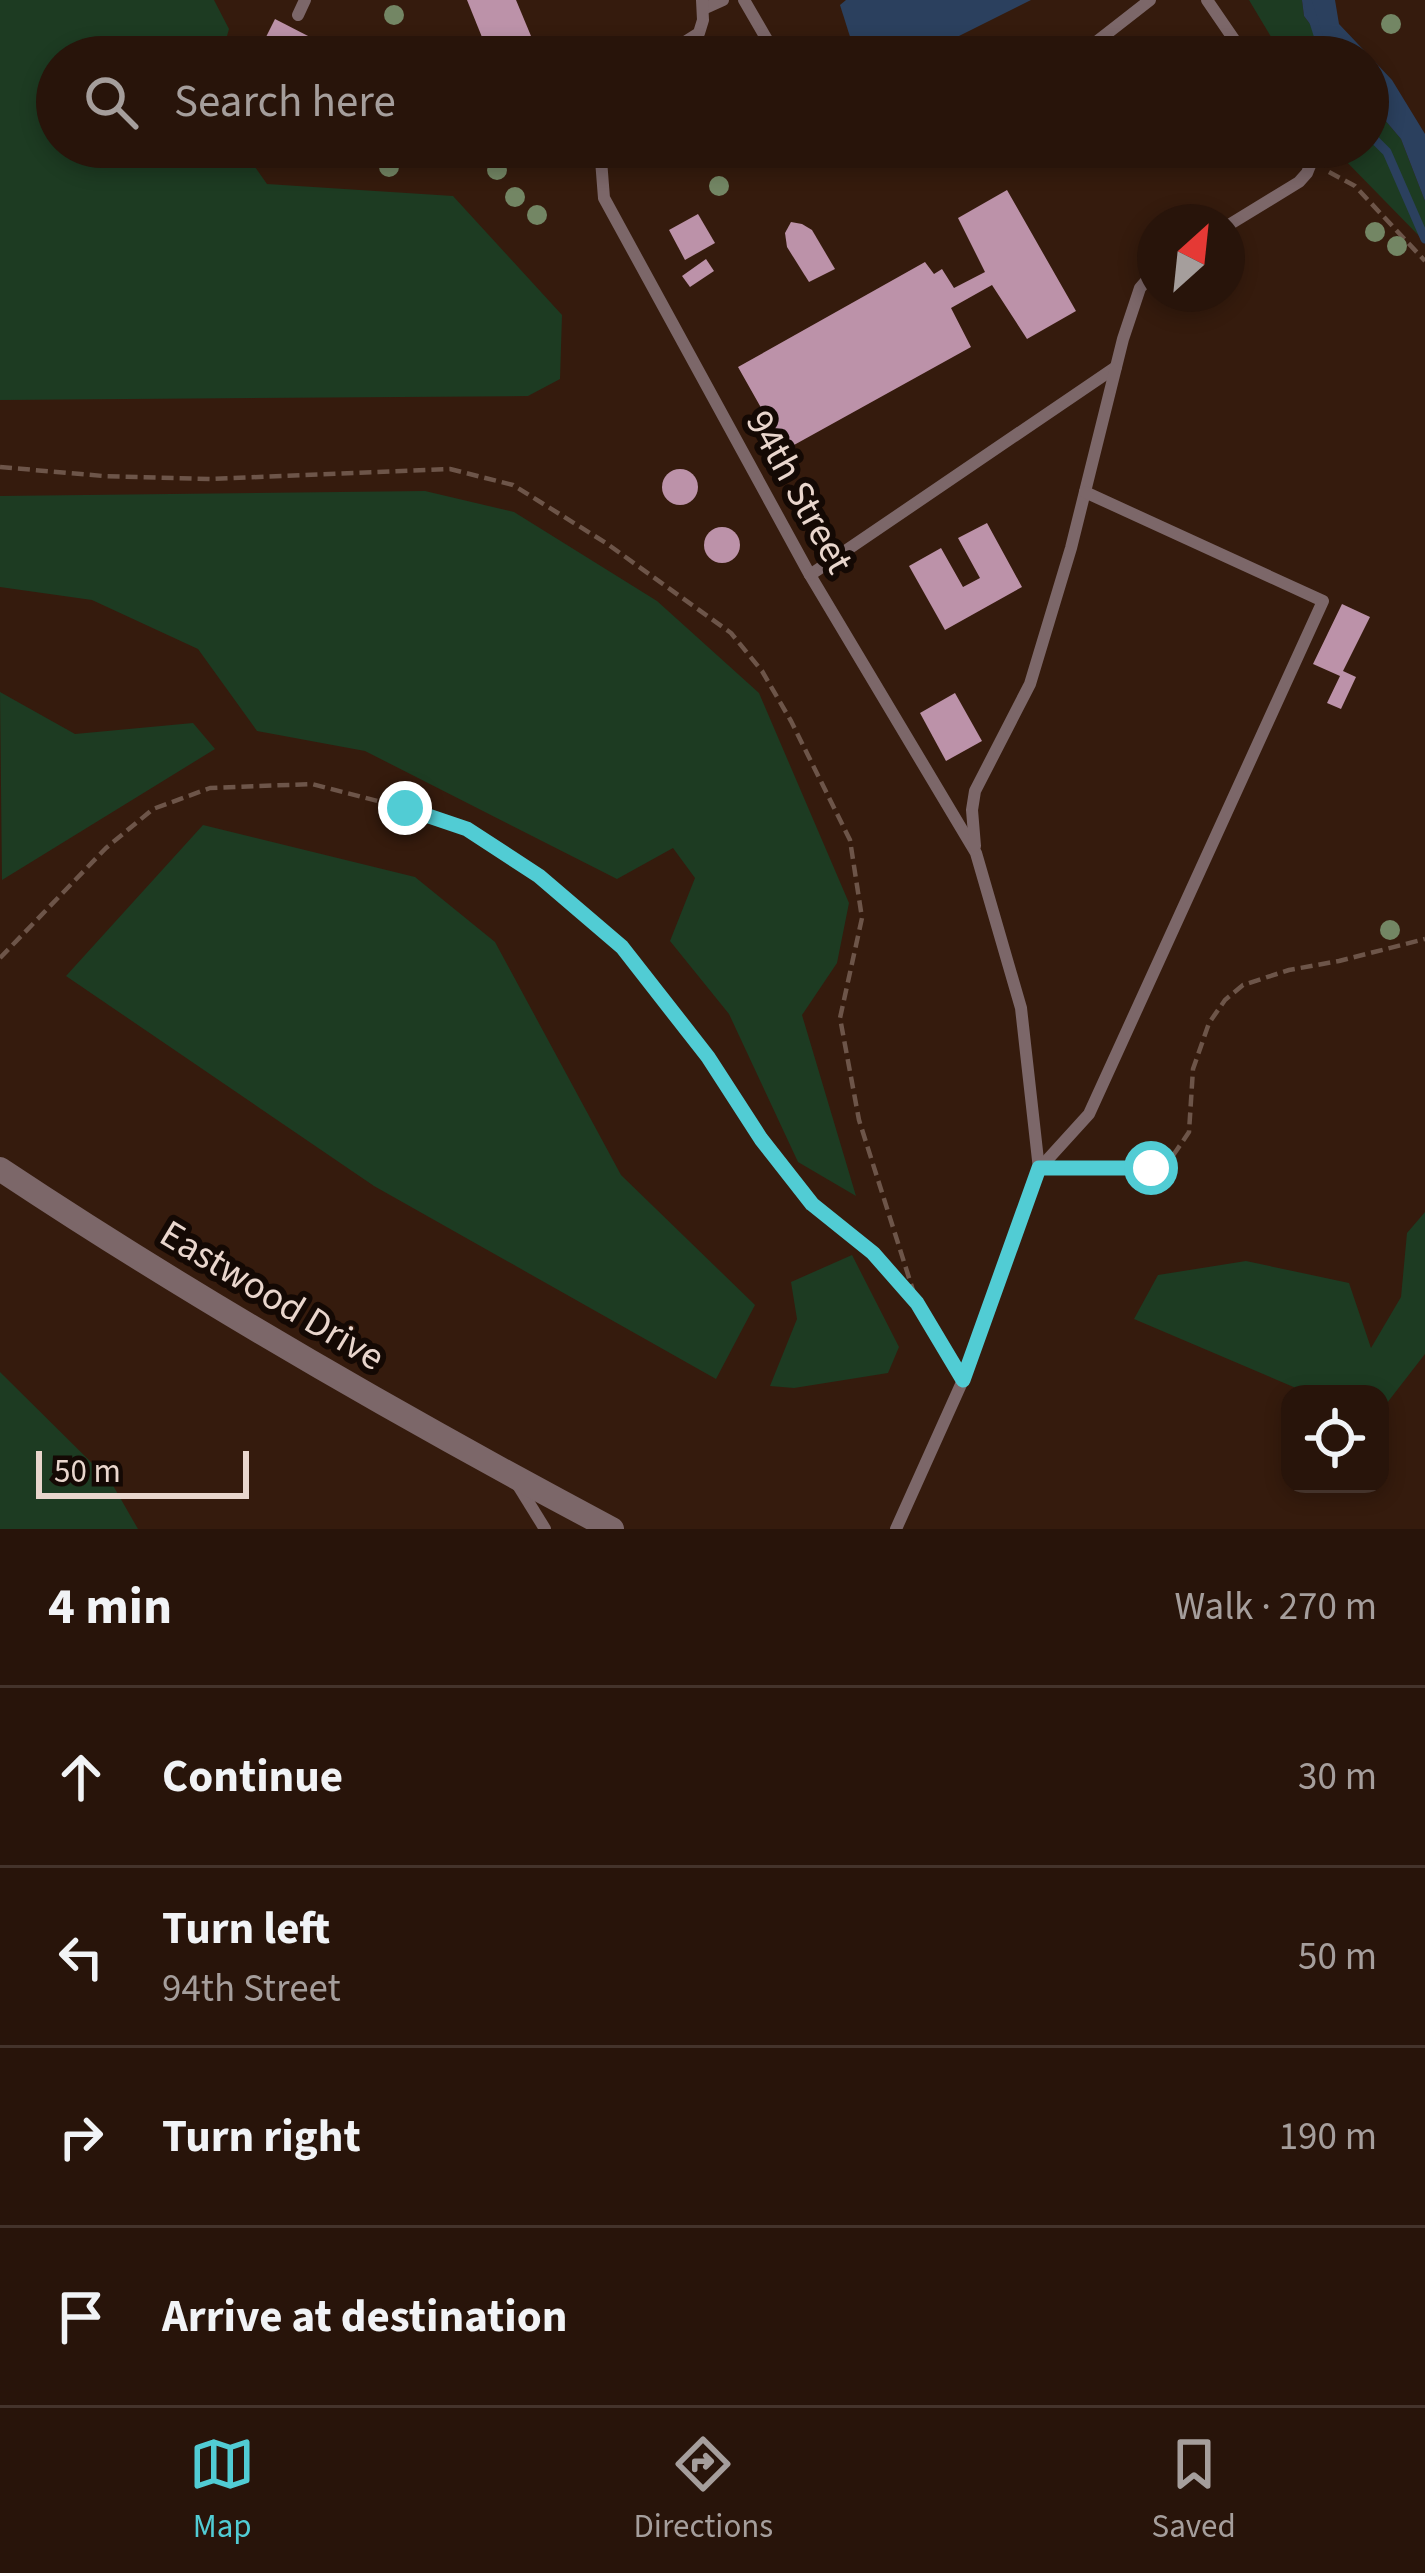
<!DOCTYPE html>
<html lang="en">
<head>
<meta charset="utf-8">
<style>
	:root { --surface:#28140a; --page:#301d13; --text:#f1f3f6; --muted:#a59e9c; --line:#44332b; --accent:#51ccd4 }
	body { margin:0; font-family:"Source Sans 3",sans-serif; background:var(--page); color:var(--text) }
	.controls { position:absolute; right:36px; bottom:36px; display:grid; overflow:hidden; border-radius:24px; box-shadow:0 6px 18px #0003 }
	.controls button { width:108px; height:108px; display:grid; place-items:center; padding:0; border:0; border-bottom:3px solid var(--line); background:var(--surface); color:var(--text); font:60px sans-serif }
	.compass { position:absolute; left:1137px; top:204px; width:108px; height:108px; border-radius:50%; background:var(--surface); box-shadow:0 6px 18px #0003; rotate:27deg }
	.scale { position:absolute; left:36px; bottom:30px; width:213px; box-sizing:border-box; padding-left:12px; border:6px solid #e9d6cd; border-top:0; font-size:33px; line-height:42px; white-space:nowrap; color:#e9d6cd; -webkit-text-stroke:9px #140904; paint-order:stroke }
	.stop { position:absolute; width:36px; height:36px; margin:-27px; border:9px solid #51ccd4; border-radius:50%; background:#fff }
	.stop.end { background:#51ccd4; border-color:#fff; box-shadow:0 3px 12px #0008 }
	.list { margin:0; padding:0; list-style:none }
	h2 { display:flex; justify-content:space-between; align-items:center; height:156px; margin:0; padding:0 48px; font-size:51px }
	h2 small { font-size:39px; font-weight:400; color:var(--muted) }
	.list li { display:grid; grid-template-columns:78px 1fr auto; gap:36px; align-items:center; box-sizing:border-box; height:180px; padding:0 48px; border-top:3px solid var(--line) }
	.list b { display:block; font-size:45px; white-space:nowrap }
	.list p { margin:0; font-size:39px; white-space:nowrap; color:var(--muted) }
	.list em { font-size:39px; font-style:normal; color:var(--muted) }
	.icon { flex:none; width:66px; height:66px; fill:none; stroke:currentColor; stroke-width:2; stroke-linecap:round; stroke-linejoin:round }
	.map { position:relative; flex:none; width:1425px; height:1529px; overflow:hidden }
	.search { position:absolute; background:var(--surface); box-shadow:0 6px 18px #0003; left:36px; right:36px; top:36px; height:132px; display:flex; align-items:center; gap:30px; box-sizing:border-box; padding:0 42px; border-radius:66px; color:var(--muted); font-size:45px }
	.sheet { height:876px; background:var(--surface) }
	nav { display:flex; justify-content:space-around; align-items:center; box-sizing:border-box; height:168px; border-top:3px solid var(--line); background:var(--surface); font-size:33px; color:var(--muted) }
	nav a { display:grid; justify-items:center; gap:6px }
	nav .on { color:var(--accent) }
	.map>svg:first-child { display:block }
</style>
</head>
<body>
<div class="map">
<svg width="1425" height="1529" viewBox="0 0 1425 1529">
	<rect width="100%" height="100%" fill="#351b0d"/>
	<g fill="#1d3b22">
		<path d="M0 0H214L229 29 221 57H57V147H241L267 184 453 196 562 315 560 379 528 396 0 400Z"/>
		<path d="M1249 0H1302L1304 16 1335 57H1283Z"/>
		<path d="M1368 100 1401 139 1425 201V242L1340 155 1335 147H1368Z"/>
		<path d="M425 491 514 512 657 601 759 693 849 903 837 963 802 1015 856 1196 798 1162 729 1014 670 941 695 878 673 848 617 879 365 751 257 731 198 649 92 600 0 587V496Z"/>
		<path d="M0 692 75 734 193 723 215 749 2 880Z"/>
		<path d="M203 825 415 877 495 942 621 1175 755 1305 716 1379 374 1186 66 976Z"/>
		<path d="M1425 1212V1354L1380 1412V1394H1310L1134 1319 1158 1275 1246 1261 1349 1283 1371 1348 1401 1297 1407 1233Z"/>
		<path d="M852 1255 899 1347 888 1373 794 1388 770 1386 797 1319 791 1282Z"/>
		<path d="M0 1372 111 1482 138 1529H0Z"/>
	</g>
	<g fill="#2b405e">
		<path d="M846 0H1031L917 57H862L852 43 840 5Z"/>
		<path d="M1302 0H1335L1339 24 1392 80 1425 134V201L1401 139 1368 100V57H1335L1304 16Z"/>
	</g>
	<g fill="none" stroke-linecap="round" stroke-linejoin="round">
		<g stroke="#2b405e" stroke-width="9">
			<path d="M1307 0 1325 57"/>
			<path d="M1368 133 1387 152 1425 239"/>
		</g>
	</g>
	<g fill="#bc92a9">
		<path d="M467 0H516L536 48 514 57H490Z"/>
		<path d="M275 19 310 37 300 57H256Z"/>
		<path d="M1007 190 1076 311 1027 339 992 285 951 308 971 347 785 450 738 367 925 262 934 274 942 269 954 288 985 272 958 218Z"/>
		<path d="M698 214 715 243 685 260 669 230Z"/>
		<path d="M791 222 802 224 812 230 835 269 809 282 787 247 785 233Z"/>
		<path d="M706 259 714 271 690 287 682 276Z"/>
		<circle cx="680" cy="487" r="18"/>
		<path d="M987 523 1022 587 945 630 909 566 941 548 963 587 980 578 958 538Z"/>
		<circle cx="722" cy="545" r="18"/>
		<path d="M1342 604 1370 617 1343 671 1356 677 1341 709 1327 703 1340 676 1313 664Z"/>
		<path d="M955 693 982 741 946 761 920 713Z"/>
	</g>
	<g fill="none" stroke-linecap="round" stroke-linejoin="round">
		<g stroke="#6d5549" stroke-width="4.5" stroke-dasharray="12 6" stroke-linecap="butt">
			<path d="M1329 172 1355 186 1425 261"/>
			<path d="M0 467 103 476 211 479 450 469 513 485 606 543 731 633 762 671 791 721 850 840 862 918 840 1018 859 1120 917 1303"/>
			<path d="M0 958 106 848 153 809 210 788 312 784 405 808 467 829 540 876 622 947 708 1057 761 1139 812 1204 873 1253 917 1303 951 1359"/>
			<path d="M1069 1168H1151L1170 1160 1189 1132 1193 1069 1209 1023 1225 1000 1243 985 1289 970 1339 961 1425 939"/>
		</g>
		<g stroke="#7c6769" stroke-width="12">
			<path d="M744 0 777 57"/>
			<path d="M1207 0 1246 57"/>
			<path d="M703 9 723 0"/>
			<path d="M298 15 305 0"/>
			<path d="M661 57 699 33 703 20 702 0"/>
			<path d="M1077 57 1150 0"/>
			<path d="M600 147 604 198 810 575 976 853 1021 1008 1039 1169 963 1380 896 1529"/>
			<path d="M1227 226 1299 182 1307 173 1311 163 1304 147"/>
			<path d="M810 575 1116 367"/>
			<path d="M975 846 972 810 975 791 1030 684 1071 548 1123 339 1140 288 1155 271"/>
			<path d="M1039 1169 1089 1114 1323 601 1085 492"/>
			<path d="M516 1482 545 1529"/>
		</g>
		<path stroke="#7c6769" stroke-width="24" d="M0 1169C197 1300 403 1418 612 1529"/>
	</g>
	<g fill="#738664">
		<circle cx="394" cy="15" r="10"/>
		<circle cx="1391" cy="24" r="10"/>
		<circle cx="389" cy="167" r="10"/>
		<circle cx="497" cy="170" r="10"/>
		<circle cx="719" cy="186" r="10"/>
		<circle cx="515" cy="197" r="10"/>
		<circle cx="537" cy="215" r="10"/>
		<circle cx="1375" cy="232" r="10"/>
		<circle cx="1397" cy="246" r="10"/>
		<circle cx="1390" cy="930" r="10"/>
	</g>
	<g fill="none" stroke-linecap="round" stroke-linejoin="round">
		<path stroke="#51ccd4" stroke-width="15" d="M405 808 467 829 539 876 622 947 708 1057 761 1139 812 1204 873 1253 917 1303 963 1380 1039 1168H1151"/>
	</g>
	<g text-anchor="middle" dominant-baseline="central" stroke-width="12" stroke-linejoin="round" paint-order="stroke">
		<g font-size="39" fill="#e9d6cd" stroke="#140904">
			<text transform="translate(799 492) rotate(61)">94th Street</text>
			<text transform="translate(272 1296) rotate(31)">Eastwood Drive</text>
		</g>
	</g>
</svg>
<div class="controls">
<button><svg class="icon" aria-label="locate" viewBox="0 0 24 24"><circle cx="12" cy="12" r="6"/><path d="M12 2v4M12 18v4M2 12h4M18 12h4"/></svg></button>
</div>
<svg class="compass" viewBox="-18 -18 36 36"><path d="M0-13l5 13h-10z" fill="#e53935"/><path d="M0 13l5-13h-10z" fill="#a59e9c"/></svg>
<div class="scale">50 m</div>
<div class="stop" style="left:1151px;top:1168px"></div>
<div class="stop end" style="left:405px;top:808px"></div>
<div class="search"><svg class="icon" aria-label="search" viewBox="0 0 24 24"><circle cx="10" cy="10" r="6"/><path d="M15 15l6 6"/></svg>Search here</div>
</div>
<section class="sheet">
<h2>4 min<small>Walk · 270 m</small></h2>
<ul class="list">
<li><svg class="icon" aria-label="ahead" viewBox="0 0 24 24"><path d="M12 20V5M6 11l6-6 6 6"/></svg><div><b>Continue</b></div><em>30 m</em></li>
<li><svg class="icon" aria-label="left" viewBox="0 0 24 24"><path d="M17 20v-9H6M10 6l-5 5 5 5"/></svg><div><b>Turn left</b><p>94th Street</p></div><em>50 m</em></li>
<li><svg class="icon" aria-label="right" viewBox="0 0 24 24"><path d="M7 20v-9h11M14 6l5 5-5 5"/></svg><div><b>Turn right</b></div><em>190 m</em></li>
<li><svg class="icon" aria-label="arrive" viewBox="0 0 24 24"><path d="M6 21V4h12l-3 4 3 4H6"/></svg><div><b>Arrive at destination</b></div></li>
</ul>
</section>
<nav>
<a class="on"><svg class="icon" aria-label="map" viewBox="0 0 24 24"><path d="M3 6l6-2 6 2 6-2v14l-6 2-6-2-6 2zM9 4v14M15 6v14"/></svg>Map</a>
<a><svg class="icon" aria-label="directions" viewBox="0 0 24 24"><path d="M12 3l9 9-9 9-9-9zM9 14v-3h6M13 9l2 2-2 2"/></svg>Directions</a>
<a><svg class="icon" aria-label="saved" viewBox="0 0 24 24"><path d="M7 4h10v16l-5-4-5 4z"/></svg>Saved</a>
</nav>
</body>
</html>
